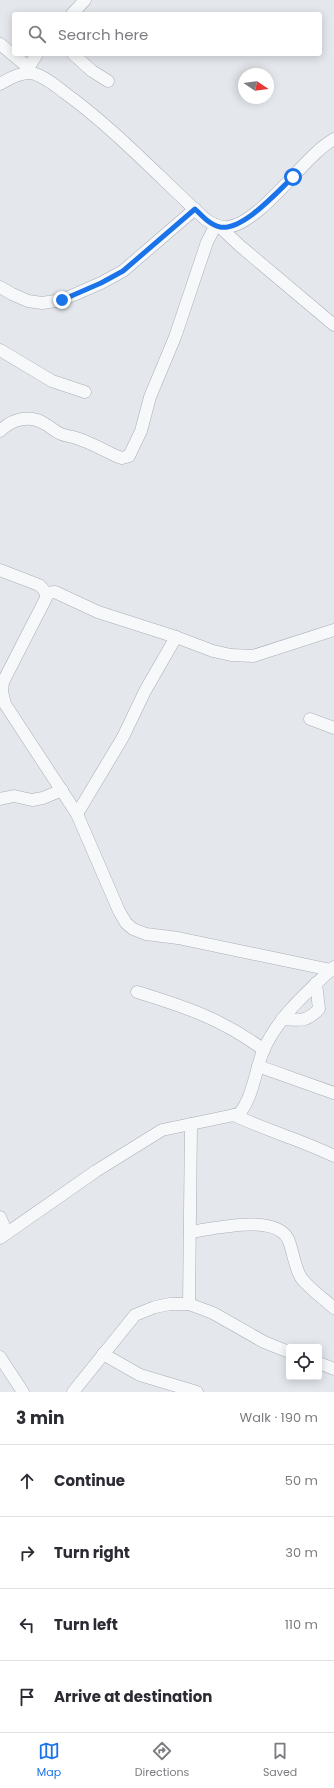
<!DOCTYPE html>
<html lang="en">
<head>
<meta charset="utf-8">
<style>
	:root { --surface:#fff; --page:#f7f7f7; --text:#2b2b33; --muted:#7c7c81; --line:#e1e1e2; --accent:#1a73e8 }
	body { margin:0; font-family:Poppins,sans-serif; background:var(--page); color:var(--text) }
	.controls { position:absolute; right:12px; bottom:12px; display:grid; overflow:hidden; border-radius:4px; box-shadow:0 2px 10px #0003 }
	.controls button { width:36px; height:36px; display:grid; place-items:center; padding:0; border:0; border-bottom:1px solid var(--line); background:var(--surface); color:var(--text); font:20px sans-serif }
	.compass { position:absolute; left:238px; top:68px; width:36px; height:36px; border-radius:50%; background:var(--surface); box-shadow:0 2px 10px #0003; rotate:103deg }
	.stop { position:absolute; width:12px; height:12px; margin:-9px; border:3px solid #1a73e8; border-radius:50%; background:#fff }
	.stop.end { background:#1a73e8; border-color:#fff; box-shadow:0 1px 4px #0008 }
	.list { margin:0; padding:0; list-style:none }
	h2 { display:flex; justify-content:space-between; align-items:center; height:52px; margin:0; padding:0 16px; font-size:17px }
	h2 small { font-size:13px; font-weight:400; color:var(--muted) }
	.list li { display:grid; grid-template-columns:26px 1fr auto; gap:12px; align-items:center; box-sizing:border-box; height:72px; padding:0 16px; border-top:1px solid var(--line) }
	.list b { display:block; font-size:15px; white-space:nowrap }
	.list em { font-size:13px; font-style:normal; color:var(--muted) }
	.icon { flex:none; width:22px; height:22px; fill:none; stroke:currentColor; stroke-width:2; stroke-linecap:round; stroke-linejoin:round }
	.map { position:relative; flex:none; width:334px; height:1392px; overflow:hidden }
	.search { position:absolute; background:var(--surface); box-shadow:0 2px 10px #0003; left:12px; right:12px; top:12px; height:44px; display:flex; align-items:center; gap:10px; box-sizing:border-box; padding:0 14px; border-radius:4px; color:var(--muted); font-size:15px }
	.sheet { height:340px; background:var(--surface) }
	nav { display:flex; justify-content:space-around; align-items:center; box-sizing:border-box; height:56px; border-top:1px solid var(--line); background:var(--surface); font-size:11px; color:var(--muted) }
	nav a { display:grid; justify-items:center; gap:2px }
	nav .on { color:var(--accent) }
	.map>svg:first-child { display:block }
</style>
</head>
<body>
<div class="map">
<svg width="334" height="1392" viewBox="0 0 334 1392">
	<rect width="100%" height="100%" fill="#e4e7ec"/>
	<g fill="none" stroke-linecap="round" stroke-linejoin="round">
		<g stroke="#a9aeb7" stroke-width="13">
			<g id="minor">
				<path d="M72 14 85 0"/>
				<path d="M0 44 28 67"/>
				<path d="M73 54 92 71 108 81"/>
				<path d="M25 73 37 54"/>
				<path d="M0 84C8 79 21 72 31 73 43 75 56 86 65 93 116 130 159 177 205 219 212 224 219 228 228 227 257 223 295 171 317 152 322 147 328 143 334 139"/>
				<path d="M220 227 239 245 334 325"/>
				<path d="M0 287 12 294 28 301 42 303 62 300 101 283 123 271 195 209"/>
				<path d="M0 350 52 381 85 392"/>
				<path d="M0 431C12 419 30 414 45 424 51 427 54 431 61 434 65 436 71 436 76 438 89 442 102 449 116 456L122 458 129 456 141 431 150 397 175 337 207 242 216 225"/>
				<path d="M0 570 39 585C44 589 46 592 46 598L3 682 2 692 5 704 77 814 119 911 126 923 133 929 146 934 178 938 331 970"/>
				<path d="M46 593 55 592 98 612 176 637 213 651 231 655 253 656 334 630"/>
				<path d="M310 719 334 728"/>
				<path d="M0 799 14 796 32 800 43 798 62 790"/>
				<path d="M77 814 123 737 145 691 176 637"/>
				<path d="M137 992C186 1007 222 1019 264 1050"/>
				<path d="M282 1019C300 1020 305 1023 319 1009L316 983"/>
				<path d="M258 1066 334 1093"/>
				<path d="M234 1115C267 1131 302 1140 334 1156"/>
				<path d="M0 1217 7 1233"/>
				<path d="M190 1232C212 1229 275 1213 288 1239 293 1250 295 1270 302 1279 311 1290 324 1299 334 1308"/>
				<path d="M0 1238 96 1171 162 1130 239 1114C253 1097 255 1072 263 1051 278 1017 307 992 334 967"/>
				<path d="M189 1304 191 1124"/>
				<path d="M103 1354 140 1375 197 1392"/>
				<path d="M0 1357 23 1392"/>
				<path d="M319 1363 334 1369"/>
				<path d="M73 1392 135 1315 155 1307 170 1304H189L213 1313 264 1342 289 1352"/>
			</g>
		</g>
		<use href="#minor" stroke="#f7f8fa" stroke-width="12"/>
	</g>
	<g fill="none" stroke-linecap="round" stroke-linejoin="round">
		<path stroke="#1a73e8" stroke-width="5" d="M62 300 101 283 123 271 195 209C202 216 210 225 220 227 243 231 278 191 293 177"/>
	</g>
</svg>
<div class="controls">
<button><svg class="icon" aria-label="locate" viewBox="0 0 24 24"><circle cx="12" cy="12" r="6"/><path d="M12 2v4M12 18v4M2 12h4M18 12h4"/></svg></button>
</div>
<svg class="compass" viewBox="-18 -18 36 36"><path d="M0-13l5 13h-10z" fill="#e53935"/><path d="M0 13l5-13h-10z" fill="#7c7c81"/></svg>
<div class="stop" style="left:293px;top:177px"></div>
<div class="stop end" style="left:62px;top:300px"></div>
<div class="search"><svg class="icon" aria-label="search" viewBox="0 0 24 24"><circle cx="10" cy="10" r="6"/><path d="M15 15l6 6"/></svg>Search here</div>
</div>
<section class="sheet">
<h2>3 min<small>Walk · 190 m</small></h2>
<ul class="list">
<li><svg class="icon" aria-label="ahead" viewBox="0 0 24 24"><path d="M12 20V5M6 11l6-6 6 6"/></svg><div><b>Continue</b></div><em>50 m</em></li>
<li><svg class="icon" aria-label="right" viewBox="0 0 24 24"><path d="M7 20v-9h11M14 6l5 5-5 5"/></svg><div><b>Turn right</b></div><em>30 m</em></li>
<li><svg class="icon" aria-label="left" viewBox="0 0 24 24"><path d="M17 20v-9H6M10 6l-5 5 5 5"/></svg><div><b>Turn left</b></div><em>110 m</em></li>
<li><svg class="icon" aria-label="arrive" viewBox="0 0 24 24"><path d="M6 21V4h12l-3 4 3 4H6"/></svg><div><b>Arrive at destination</b></div></li>
</ul>
</section>
<nav>
<a class="on"><svg class="icon" aria-label="map" viewBox="0 0 24 24"><path d="M3 6l6-2 6 2 6-2v14l-6 2-6-2-6 2zM9 4v14M15 6v14"/></svg>Map</a>
<a><svg class="icon" aria-label="directions" viewBox="0 0 24 24"><path d="M12 3l9 9-9 9-9-9zM9 14v-3h6M13 9l2 2-2 2"/></svg>Directions</a>
<a><svg class="icon" aria-label="saved" viewBox="0 0 24 24"><path d="M7 4h10v16l-5-4-5 4z"/></svg>Saved</a>
</nav>
</body>
</html>
